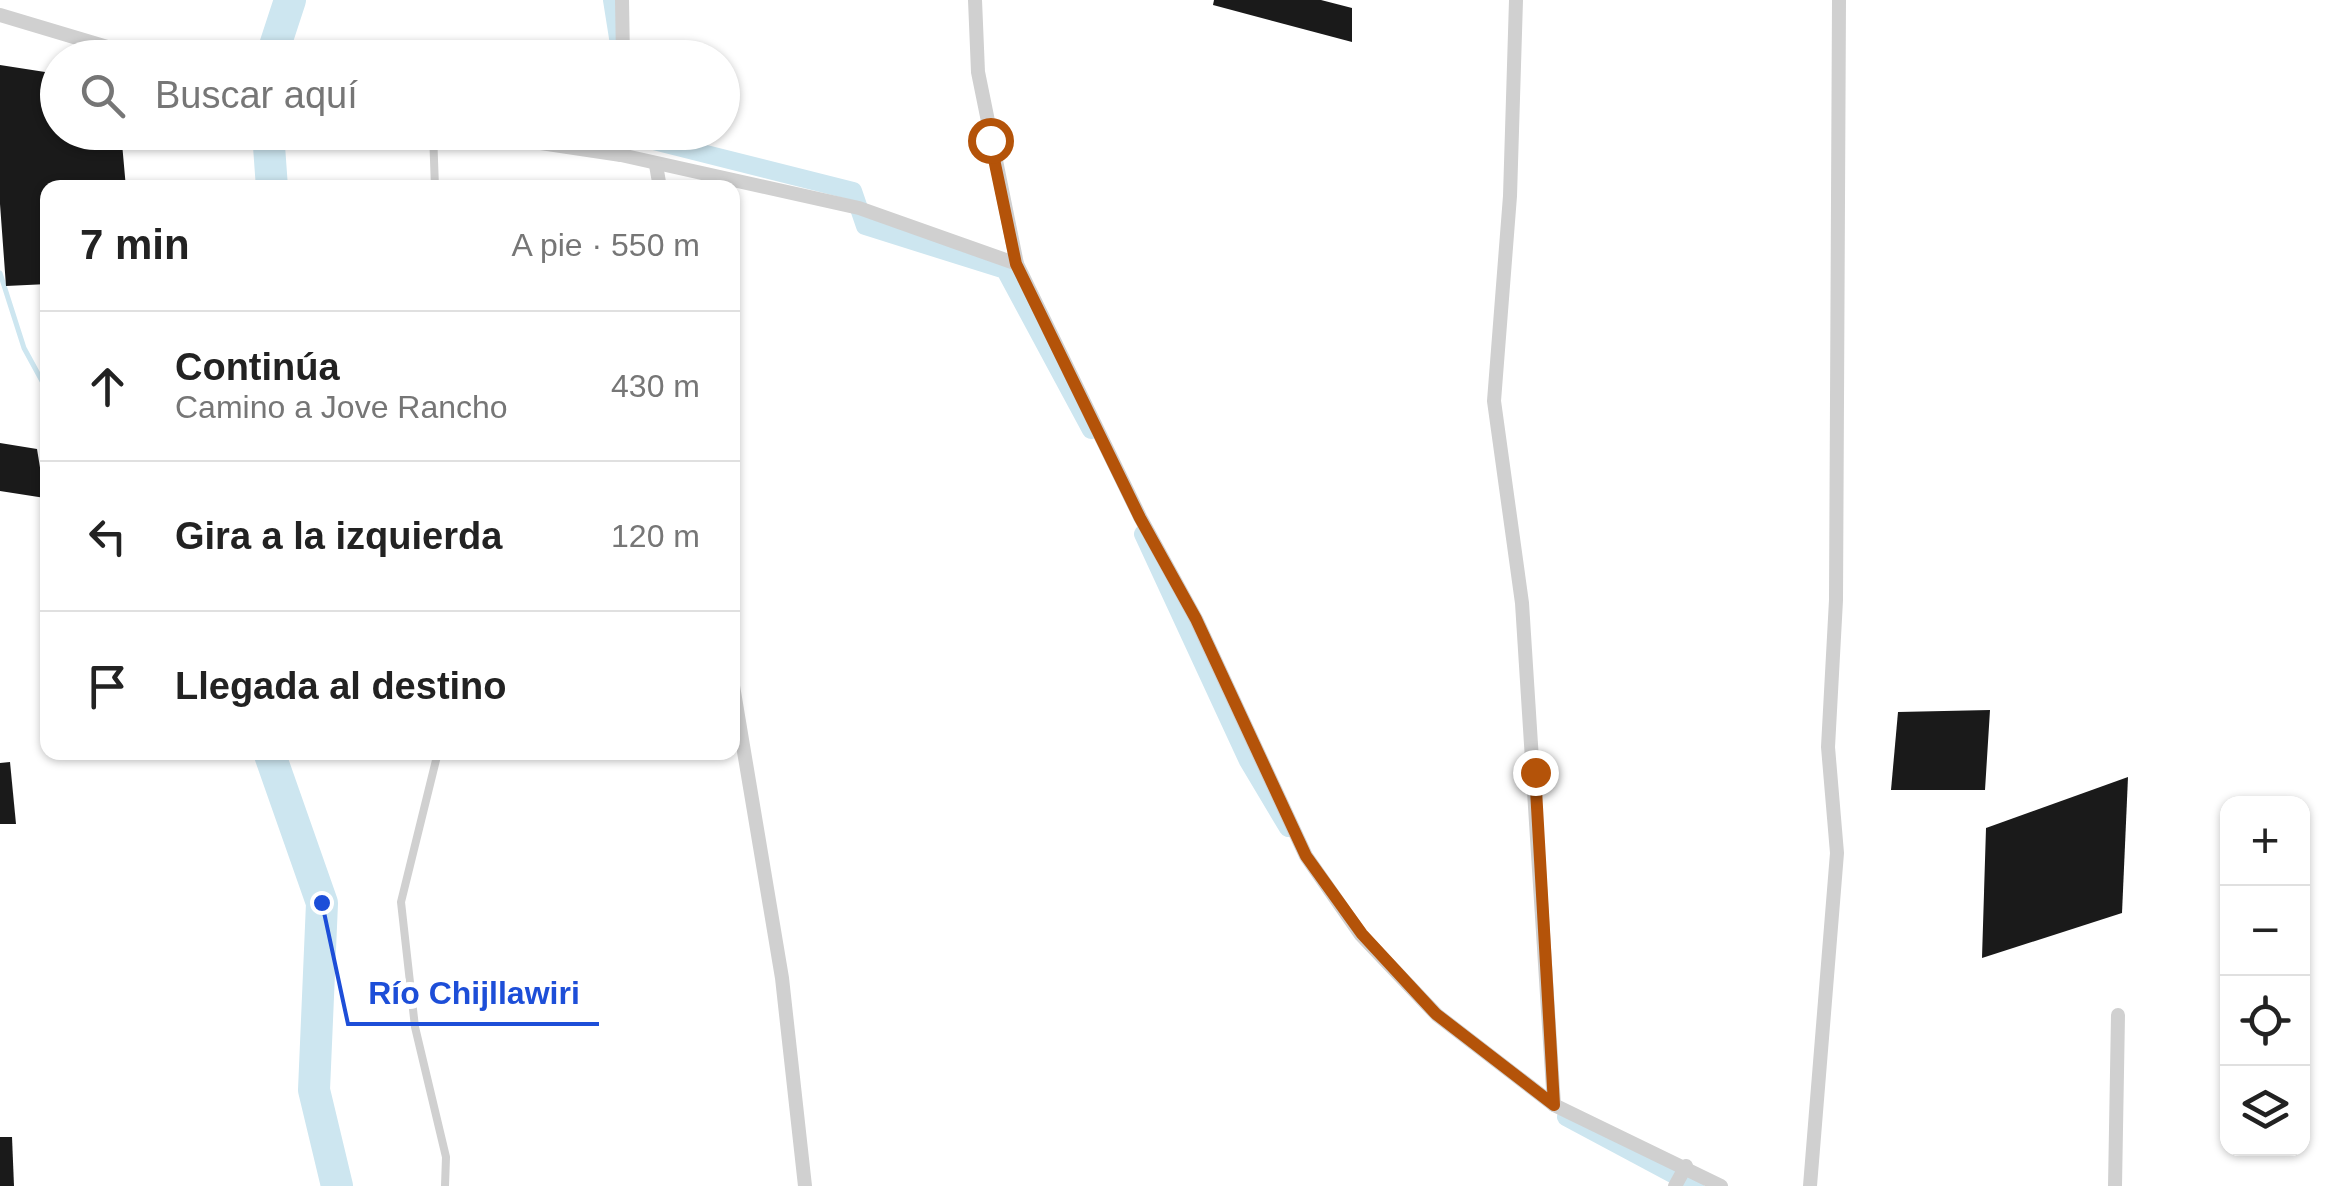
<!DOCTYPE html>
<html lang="es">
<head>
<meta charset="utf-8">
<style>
	:root { --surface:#fff; --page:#f2f2f2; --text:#222; --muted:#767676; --line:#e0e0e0 }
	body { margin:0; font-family:Arial,sans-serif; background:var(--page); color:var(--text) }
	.controls { position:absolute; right:30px; bottom:30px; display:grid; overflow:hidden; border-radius:20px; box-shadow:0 2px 8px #0004 }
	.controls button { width:90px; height:90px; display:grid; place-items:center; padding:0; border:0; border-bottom:2px solid var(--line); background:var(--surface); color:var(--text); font:50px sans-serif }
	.stop { position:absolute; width:30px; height:30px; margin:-22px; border:8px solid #b45309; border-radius:50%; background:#fff }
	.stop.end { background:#b45309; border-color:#fff; box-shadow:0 2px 10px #0008 }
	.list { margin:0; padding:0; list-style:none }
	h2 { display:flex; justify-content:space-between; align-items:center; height:130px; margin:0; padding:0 40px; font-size:42px }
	h2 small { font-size:32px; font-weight:400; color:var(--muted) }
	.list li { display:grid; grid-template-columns:65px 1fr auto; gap:30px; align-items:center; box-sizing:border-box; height:150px; padding:0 40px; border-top:2px solid var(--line) }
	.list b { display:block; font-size:38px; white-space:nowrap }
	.list p { margin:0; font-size:32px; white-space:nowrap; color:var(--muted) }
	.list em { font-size:32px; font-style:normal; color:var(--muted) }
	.icon { flex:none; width:55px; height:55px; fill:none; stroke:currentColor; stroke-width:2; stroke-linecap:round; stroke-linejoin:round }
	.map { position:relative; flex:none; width:2340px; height:1186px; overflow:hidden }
	.search { position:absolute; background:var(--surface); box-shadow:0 2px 8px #0004; left:40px; top:40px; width:700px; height:110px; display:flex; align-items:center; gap:25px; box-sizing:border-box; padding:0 35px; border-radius:55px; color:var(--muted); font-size:38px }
	.panel { position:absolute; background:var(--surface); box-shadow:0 2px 8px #0004; left:40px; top:180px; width:700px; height:580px; border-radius:20px }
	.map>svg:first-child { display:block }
</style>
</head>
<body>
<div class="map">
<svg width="2340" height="1186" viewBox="0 0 2340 1186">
	<rect width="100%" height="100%" fill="#fff"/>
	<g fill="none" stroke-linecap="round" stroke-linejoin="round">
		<path stroke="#cde6f0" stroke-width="5" d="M0 273 24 348 48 392"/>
		<g stroke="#cde6f0" stroke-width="18">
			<path d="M612 0 619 44"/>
			<path d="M634 132V136L853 191 865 226 1005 270 1091 430"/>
			<path d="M1143 534 1248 761 1288 828"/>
			<path d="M1566 1117 1695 1186"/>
		</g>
		<g stroke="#cde6f0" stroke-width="32">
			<path d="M271 58 290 0"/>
			<path d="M268 132 272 188"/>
			<path d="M269 752 322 903 314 1090 337 1186"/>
		</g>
	</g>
	<g fill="#1a1a1a">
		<path d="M1214 0H1321L1352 8V42L1213 5Z"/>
		<path d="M0 65 58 74V132H121L126 188H48V284L6 286 0 204Z"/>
		<path d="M0 443 37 449 45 498 0 491Z"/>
		<path d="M1990 710 1985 790H1891L1898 712Z"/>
		<path d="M10 762 16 824H0V763Z"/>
		<path d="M2128 777 2122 913 1982 958 1986 828Z"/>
		<path d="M0 1137H12L14 1186H0Z"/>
	</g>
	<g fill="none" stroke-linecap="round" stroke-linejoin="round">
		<path stroke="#d0d0d0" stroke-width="4" stroke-dasharray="5 5" stroke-linecap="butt" d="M213 52 260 58"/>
		<g stroke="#d0d0d0" stroke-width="8">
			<path d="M433 132 435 188"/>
			<path d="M438 752 401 902 415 1027 446 1157 445 1186"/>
		</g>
		<g stroke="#d0d0d0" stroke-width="14">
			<path d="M622 0 623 58"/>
			<path d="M975 0 978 72 1017 264 1140 517 1196 619 1306 856 1361 935 1437 1015 1554 1105 1721 1186"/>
			<path d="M1516 0 1510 196 1494 401 1522 603 1554 1105"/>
			<path d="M0 15 144 58"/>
			<path d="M169 58 198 50"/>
			<path d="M466 132 621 155 859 208 1017 264"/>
			<path d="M621 155 623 132"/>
			<path d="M656 165 660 188"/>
			<path d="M732 680 782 978 805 1186"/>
			<path d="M1675 1186 1686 1166"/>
			<path d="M1810 1186 1837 853 1828 747 1836 600 1839 0"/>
			<path d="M2115 1186 2118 1015"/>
		</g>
	</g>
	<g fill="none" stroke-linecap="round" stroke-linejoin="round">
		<path stroke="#b45309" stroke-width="12" d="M990 140 1016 264 1140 518 1196 619 1306 856 1362 934 1436 1014 1554 1105 1535 772"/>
	</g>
	<path fill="none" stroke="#1d4ed8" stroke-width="4" d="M322 903L348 1024H599"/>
	<circle fill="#1d4ed8" stroke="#fff" stroke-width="4" cx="322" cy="903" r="10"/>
	<g font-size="32" text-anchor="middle" font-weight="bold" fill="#1d4ed8" stroke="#fff" stroke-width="10" stroke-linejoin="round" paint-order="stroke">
		<text x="474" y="1004">Río Chijllawiri</text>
	</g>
</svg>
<div class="controls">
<button>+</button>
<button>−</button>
<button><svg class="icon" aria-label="locate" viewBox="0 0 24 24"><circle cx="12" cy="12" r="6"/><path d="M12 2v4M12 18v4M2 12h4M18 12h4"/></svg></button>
<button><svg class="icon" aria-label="layers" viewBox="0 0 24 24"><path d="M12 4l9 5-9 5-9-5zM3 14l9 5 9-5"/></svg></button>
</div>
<div class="stop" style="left:990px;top:140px"></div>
<div class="stop end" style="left:1535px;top:772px"></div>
<div class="search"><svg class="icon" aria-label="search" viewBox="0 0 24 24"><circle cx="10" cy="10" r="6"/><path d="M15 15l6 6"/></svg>Buscar aquí</div>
<section class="panel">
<h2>7 min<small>A pie · 550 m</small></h2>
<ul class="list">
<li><svg class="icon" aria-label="ahead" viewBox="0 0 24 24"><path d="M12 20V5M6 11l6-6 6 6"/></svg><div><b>Continúa</b><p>Camino a Jove Rancho</p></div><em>430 m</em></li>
<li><svg class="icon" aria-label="left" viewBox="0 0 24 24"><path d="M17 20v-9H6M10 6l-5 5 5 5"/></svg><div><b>Gira a la izquierda</b></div><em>120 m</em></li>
<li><svg class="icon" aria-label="arrive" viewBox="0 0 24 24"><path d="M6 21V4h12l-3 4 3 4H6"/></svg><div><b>Llegada al destino</b></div></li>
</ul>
</section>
</div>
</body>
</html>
